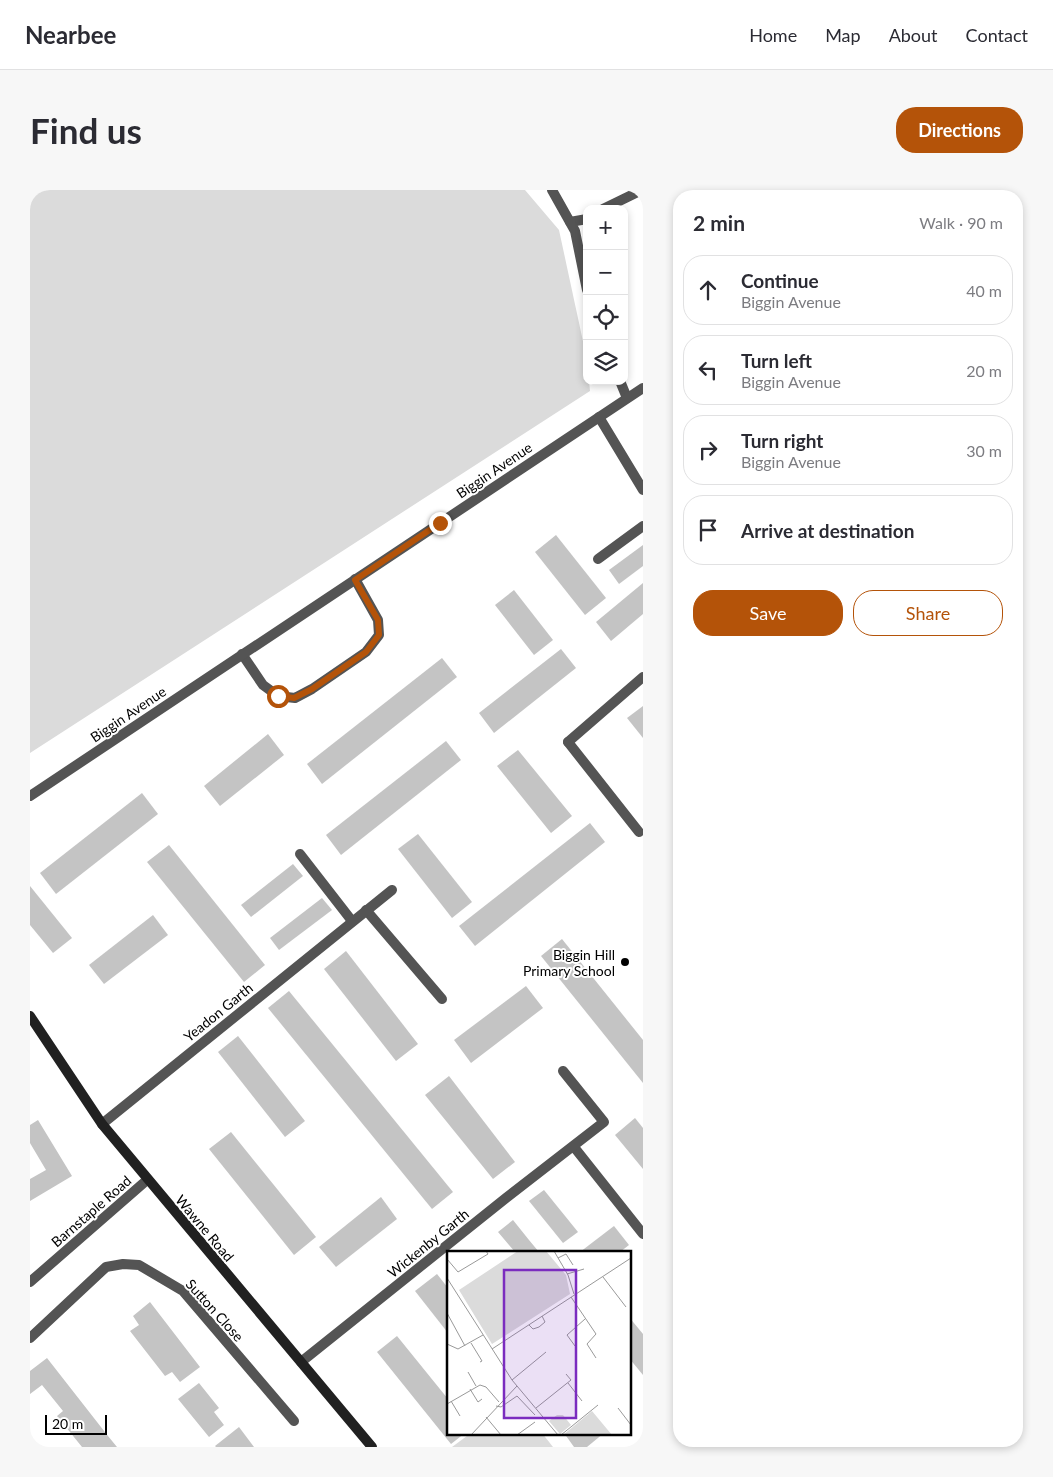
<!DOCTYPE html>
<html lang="en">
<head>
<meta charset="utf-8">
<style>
	:root { --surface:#fff; --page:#f7f7f7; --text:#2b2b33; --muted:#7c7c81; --line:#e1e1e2; --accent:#b45309 }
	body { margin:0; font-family:Lato,sans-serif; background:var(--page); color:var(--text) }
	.controls { position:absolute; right:15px; top:15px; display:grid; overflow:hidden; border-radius:10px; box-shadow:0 2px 8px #0003 }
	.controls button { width:45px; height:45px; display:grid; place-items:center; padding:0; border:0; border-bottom:1px solid var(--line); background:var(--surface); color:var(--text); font:25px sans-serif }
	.scale { position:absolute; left:15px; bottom:12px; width:62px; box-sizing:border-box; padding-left:5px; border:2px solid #000; border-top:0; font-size:14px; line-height:18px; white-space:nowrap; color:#000; -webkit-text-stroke:4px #fff; paint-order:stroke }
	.stop { position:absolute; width:15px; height:15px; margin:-11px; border:4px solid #b45309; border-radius:50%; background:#fff }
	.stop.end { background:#b45309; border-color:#fff; box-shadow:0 1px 5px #0008 }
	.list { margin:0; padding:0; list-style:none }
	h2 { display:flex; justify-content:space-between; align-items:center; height:65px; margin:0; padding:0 20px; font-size:21px }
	h2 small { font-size:16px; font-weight:400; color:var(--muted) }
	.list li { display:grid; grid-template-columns:32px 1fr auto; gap:15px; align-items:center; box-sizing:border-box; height:70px; margin:0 10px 10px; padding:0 10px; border:1px solid var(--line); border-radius:20px }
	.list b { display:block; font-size:19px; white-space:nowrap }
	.list p { margin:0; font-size:16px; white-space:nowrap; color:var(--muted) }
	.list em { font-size:16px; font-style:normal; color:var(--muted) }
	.actions { display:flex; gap:10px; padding:15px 20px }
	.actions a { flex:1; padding:11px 0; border:1px solid var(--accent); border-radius:20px; text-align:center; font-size:18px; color:var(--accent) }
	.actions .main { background:var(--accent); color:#fff }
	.icon { flex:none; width:28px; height:28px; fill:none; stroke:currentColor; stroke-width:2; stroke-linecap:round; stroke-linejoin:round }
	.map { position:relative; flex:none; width:613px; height:1257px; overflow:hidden; border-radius:20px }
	header { display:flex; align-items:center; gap:30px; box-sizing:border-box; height:70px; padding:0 25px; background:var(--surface); border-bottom:1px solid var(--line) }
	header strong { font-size:24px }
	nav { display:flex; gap:28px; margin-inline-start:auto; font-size:18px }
	.intro { display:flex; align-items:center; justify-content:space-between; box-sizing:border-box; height:120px; padding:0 30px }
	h1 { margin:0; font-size:35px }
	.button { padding:12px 22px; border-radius:20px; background:var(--accent); color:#fff; font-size:18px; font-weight:700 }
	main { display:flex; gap:30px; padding:0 30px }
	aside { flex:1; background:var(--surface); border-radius:20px; box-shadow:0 2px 8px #0003 }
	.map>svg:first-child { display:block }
</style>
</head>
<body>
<header>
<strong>Nearbee</strong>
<nav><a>Home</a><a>Map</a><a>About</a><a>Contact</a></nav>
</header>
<div class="intro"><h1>Find us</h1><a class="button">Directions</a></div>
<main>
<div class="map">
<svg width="613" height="1257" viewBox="0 0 613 1257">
	<rect width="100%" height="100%" fill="#fff"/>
	<g fill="#dbdbdb">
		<path d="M0 0H495L529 40 557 170V191H559L560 201 0 563Z"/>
		<path d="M441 1243H512L523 1257H422Z"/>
	</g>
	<g fill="#c4c4c4">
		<path d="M526 345 576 408 555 425 505 362Z"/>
		<path d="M613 355V376L589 394 579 380Z"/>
		<path d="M613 393V424L581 451 566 432Z"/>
		<path d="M484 400 523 450 504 465 465 415Z"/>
		<path d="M531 459 546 478 464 543 449 523Z"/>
		<path d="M412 468 427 487 292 594 277 574Z"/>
		<path d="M613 516V548L597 528Z"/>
		<path d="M238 544 254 565 190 616 174 596Z"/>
		<path d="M416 551 431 570 311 665 296 645Z"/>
		<path d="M488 560 542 626 521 643 467 576Z"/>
		<path d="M112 603 128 624 26 704 10 683Z"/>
		<path d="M560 633 575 652 445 756 429 736Z"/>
		<path d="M388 644 442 712 422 728 368 659Z"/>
		<path d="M139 655 235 775 214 792 117 672Z"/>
		<path d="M263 674 273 686 221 727 211 715Z"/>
		<path d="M0 696 42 748 23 763 0 735Z"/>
		<path d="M292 708 302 720 249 760 240 748Z"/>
		<path d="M123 725 138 745 74 794 59 775Z"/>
		<path d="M532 749 613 850V893L511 766Z"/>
		<path d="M316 761 388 854 366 871 294 779Z"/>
		<path d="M496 796 513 818 441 873 424 850Z"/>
		<path d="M259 801 423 1002 402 1019 238 818Z"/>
		<path d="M208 846 275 931 255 947 188 862Z"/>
		<path d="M419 886 485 972 463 989 395 905Z"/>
		<path d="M605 928 613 938V979L585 945Z"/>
		<path d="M8 930 42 986 0 1011V989L16 980 0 953V935Z"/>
		<path d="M201 942 286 1047 264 1065 179 959Z"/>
		<path d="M514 1000 548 1042 533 1053 499 1011Z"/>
		<path d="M351 1007 367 1029 306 1077 289 1057Z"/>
		<path d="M483 1030 499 1050 509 1062H485L479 1055 468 1042Z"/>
		<path d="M584 1036 599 1055 590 1062H550Z"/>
		<path d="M407 1084 418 1098V1143L385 1101Z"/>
		<path d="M120 1112 170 1177 150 1192 142 1182 135 1186 100 1141 109 1135 103 1126Z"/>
		<path d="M599 1127 613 1144V1185L599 1168Z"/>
		<path d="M367 1146 418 1209V1243H435L421 1254 347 1162Z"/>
		<path d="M17 1168 78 1246 87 1257H52L27 1226 33 1221 12 1195 0 1204V1181Z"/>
		<path d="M169 1193 189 1218 184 1222 194 1235 179 1247 148 1209Z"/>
		<path d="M209 1237 224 1257H186L185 1256Z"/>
		<path d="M534 1243H574L557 1257H544Z"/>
	</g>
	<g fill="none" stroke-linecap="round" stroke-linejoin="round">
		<g stroke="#545454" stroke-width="10">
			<path d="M573 19 612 0"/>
			<path d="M540 32 557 29"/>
			<path d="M568 369 613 336"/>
			<path d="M538 552 609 642"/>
		</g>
		<g stroke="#545454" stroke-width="10">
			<path d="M522 0 545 41 557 100"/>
			<path d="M590 191 597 208"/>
			<path d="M569 227 613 300"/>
			<path d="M212 464 233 495 248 506 265 508 282 499 336 462 349 445 348 430 325 389"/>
			<path d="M538 552 613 487"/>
			<path d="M0 606 613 198"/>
			<path d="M270 664 322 731"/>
			<path d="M336 720 412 809"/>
			<path d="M72 934 362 700"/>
			<path d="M544 957 613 1044"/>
			<path d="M0 1092 117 990"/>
			<path d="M0 1148 76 1077 93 1074 109 1075 153 1101 264 1231"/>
			<path d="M271 1172 476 1008 574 932 533 881"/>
		</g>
		<path stroke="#212121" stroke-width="10" d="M0 826 72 934 342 1257"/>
	</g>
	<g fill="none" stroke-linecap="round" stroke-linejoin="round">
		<path stroke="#b45309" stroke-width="6" d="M248 506 264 508 282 499 336 462 349 445 348 430 325 390 410 333"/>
	</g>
	<circle fill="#000" stroke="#fff" stroke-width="2" cx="595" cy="772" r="5"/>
	<g text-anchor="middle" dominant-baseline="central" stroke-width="4" stroke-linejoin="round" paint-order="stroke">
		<g font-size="14" fill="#000" stroke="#fff">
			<text transform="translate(464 280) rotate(-34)">Biggin Avenue</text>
			<text transform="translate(98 524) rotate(-34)">Biggin Avenue</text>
			<text transform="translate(188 822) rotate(-39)">Yeadon Garth</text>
			<text transform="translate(61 1021) rotate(-41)">Barnstaple Road</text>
			<text transform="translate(175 1038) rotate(50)">Wawne Road</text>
			<text transform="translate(398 1053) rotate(-39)">Wickenby Garth</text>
			<text transform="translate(185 1120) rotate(48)">Sutton Close</text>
		</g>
		<g font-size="14" fill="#000" stroke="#fff" text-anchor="end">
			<text x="585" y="764">Biggin Hill<tspan x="585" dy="16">Primary School</tspan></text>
		</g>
	</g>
	<g transform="translate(417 1061)">
		<rect width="184" height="184" fill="#fff"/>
		<path d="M71 0H99L119 24 123 43 45 93 12 39ZM145 160 165 184H116ZM110 164H116L124 174 113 183 102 170Z" fill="#dbdbdb"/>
		<path fill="none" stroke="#999" stroke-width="1" d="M107 0 121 24 127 43M111 7 119 3 126 14M0 8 11 21 41 3 39 0M120 23 137 18M156 26 179 56M0 27 65 129 111 184M124 46 149 83 140 93 149 107M0 62 18 95M82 74 86 78 92 76 98 71 95 65M24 92 35 110 33 111M0 93 11 98 36 84M128 95 120 84 138 68M45 98 184 7M21 121 29 135M65 129 99 101M121 132 135 150M23 138 31 151 35 148M4 150 13 165M0 153 33 134 39 136 52 151M49 155 54 156 70 145 88 164M89 157 124 129 119 123M171 157 184 174M39 166 54 184M24 184 70 135M70 184 88 171M114 184 151 154"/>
		<path fill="#7b2cbf" fill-opacity="0.15" stroke="#7b2cbf" stroke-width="2.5" d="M57 19H129V167H57Z"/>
		<rect width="184" height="184" fill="none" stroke="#000" stroke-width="2.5"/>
	</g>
</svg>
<div class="controls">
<button>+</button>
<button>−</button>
<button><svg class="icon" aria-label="locate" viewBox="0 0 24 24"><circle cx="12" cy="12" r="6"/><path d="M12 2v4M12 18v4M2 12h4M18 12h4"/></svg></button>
<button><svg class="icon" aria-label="layers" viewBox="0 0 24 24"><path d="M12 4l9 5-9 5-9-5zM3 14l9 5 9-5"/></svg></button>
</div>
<div class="scale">20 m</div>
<div class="stop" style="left:248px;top:506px"></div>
<div class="stop end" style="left:410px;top:333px"></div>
</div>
<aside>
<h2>2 min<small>Walk · 90 m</small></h2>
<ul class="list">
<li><svg class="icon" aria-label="ahead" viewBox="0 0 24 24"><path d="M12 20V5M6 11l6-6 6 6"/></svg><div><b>Continue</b><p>Biggin Avenue</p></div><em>40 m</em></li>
<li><svg class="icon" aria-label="left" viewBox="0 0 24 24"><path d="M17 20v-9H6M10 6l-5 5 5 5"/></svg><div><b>Turn left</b><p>Biggin Avenue</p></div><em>20 m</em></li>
<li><svg class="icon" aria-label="right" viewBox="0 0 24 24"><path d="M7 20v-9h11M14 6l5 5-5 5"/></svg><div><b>Turn right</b><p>Biggin Avenue</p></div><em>30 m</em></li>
<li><svg class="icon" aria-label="arrive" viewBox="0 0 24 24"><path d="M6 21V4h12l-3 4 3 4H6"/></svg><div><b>Arrive at destination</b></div></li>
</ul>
<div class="actions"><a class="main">Save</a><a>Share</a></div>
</aside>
</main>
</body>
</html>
